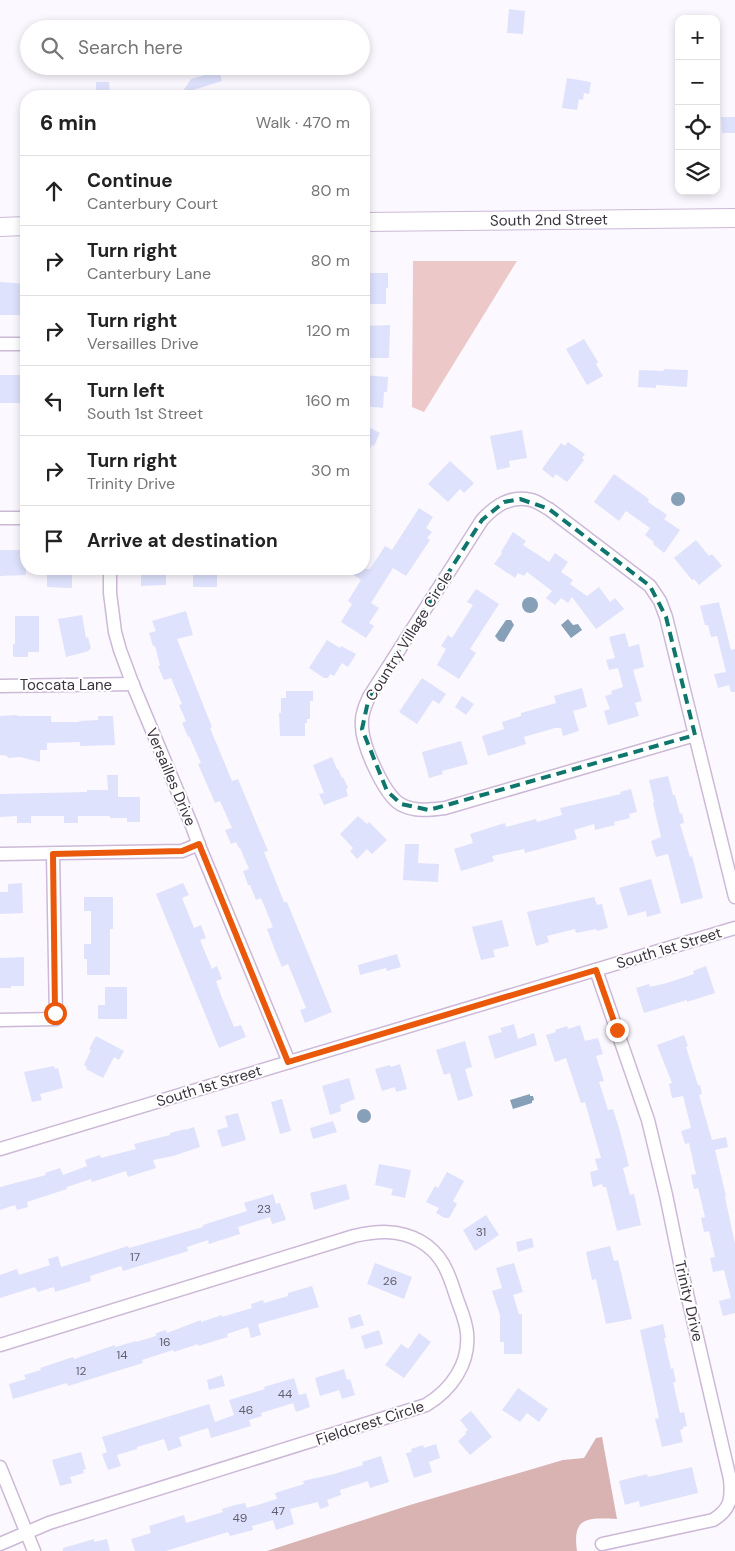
<!DOCTYPE html>
<html lang="en">
<head>
<meta charset="utf-8">
<style>
	:root { --surface:#fff; --page:#f2f2f2; --text:#222; --muted:#767676; --line:#e0e0e0 }
	body { margin:0; font-family:"DM Sans",sans-serif; background:var(--page); color:var(--text) }
	.controls { position:absolute; right:15px; top:15px; display:grid; overflow:hidden; border-radius:10px; box-shadow:0 2px 8px #0003 }
	.controls button { width:45px; height:45px; display:grid; place-items:center; padding:0; border:0; border-bottom:1px solid var(--line); background:var(--surface); color:var(--text); font:25px sans-serif }
	.stop { position:absolute; width:15px; height:15px; margin:-11px; border:4px solid #ea580c; border-radius:50%; background:#fff }
	.stop.end { background:#ea580c; border-color:#fff; box-shadow:0 1px 5px #0008 }
	.list { margin:0; padding:0; list-style:none }
	h2 { display:flex; justify-content:space-between; align-items:center; height:65px; margin:0; padding:0 20px; font-size:21px }
	h2 small { font-size:16px; font-weight:400; color:var(--muted) }
	.list li { display:grid; grid-template-columns:32px 1fr auto; gap:15px; align-items:center; box-sizing:border-box; height:70px; padding:0 20px; border-top:1px solid var(--line) }
	.list b { display:block; font-size:19px; white-space:nowrap }
	.list p { margin:0; font-size:16px; white-space:nowrap; color:var(--muted) }
	.list em { font-size:16px; font-style:normal; color:var(--muted) }
	.icon { flex:none; width:28px; height:28px; fill:none; stroke:currentColor; stroke-width:2; stroke-linecap:round; stroke-linejoin:round }
	.map { position:relative; flex:none; width:735px; height:1551px; overflow:hidden }
	.search { position:absolute; background:var(--surface); box-shadow:0 2px 8px #0003; left:20px; top:20px; width:350px; height:55px; display:flex; align-items:center; gap:12px; box-sizing:border-box; padding:0 18px; border-radius:28px; color:var(--muted); font-size:19px }
	.panel { position:absolute; background:var(--surface); box-shadow:0 2px 8px #0003; left:20px; top:90px; width:350px; height:485px; border-radius:20px }
	.map>svg:first-child { display:block }
</style>
</head>
<body>
<div class="map">
<svg width="735" height="1551" viewBox="0 0 735 1551">
	<rect width="100%" height="100%" fill="#fcf8ff"/>
	<path fill="#edc8c8" d="M413 261H517L424 412 412 407Z"/>
	<path fill="#d9b3b2" d="M602 1437 617 1519C588 1518 572 1516 577 1551H267L410 1505 563 1460 584 1458 596 1438Z"/>
	<g fill="#86a0b7">
		<circle cx="678" cy="499" r="7"/>
		<circle cx="530" cy="605" r="8"/>
		<path d="M568 619 573 625 578 624 582 630 571 638 561 625Z"/>
		<path d="M506 620H511L514 625 504 642 499 641 495 636Z"/>
		<path d="M530 1094V1096H533L534 1100 532 1101V1103L513 1109 510 1100Z"/>
		<circle cx="364" cy="1116" r="7"/>
	</g>
	<g fill="#dee2fc">
		<path d="M509 9 525 11 523 34 507 33Z"/>
		<path d="M219 71 222 81 181 94 191 79Z"/>
		<path d="M567 78 591 82 589 94 584 93 583 100 579 99 577 110 562 108Z"/>
		<path d="M96 82H109L110 96H96Z"/>
		<path d="M721 117H735V133H722Z"/>
		<path d="M364 273H388V288H386V304H364Z"/>
		<path d="M0 282 26 284V315H0Z"/>
		<path d="M390 325 389 358H364V326Z"/>
		<path d="M584 339 598 362 596 364 603 376 587 385 566 349Z"/>
		<path d="M664 369 688 370 687 387 656 385V388L638 387 639 370 663 371Z"/>
		<rect x="0" y="375" width="26" height="28"/>
		<path d="M364 375 388 377 387 392H384L383 408 364 406Z"/>
		<path d="M364 425 380 433 374 446 372 445 364 462Z"/>
		<path d="M522 430 527 458 509 461 510 467 497 470 490 436Z"/>
		<path d="M568 442 585 454 582 458 584 460 567 482 556 474 553 478 542 469 561 443 565 446Z"/>
		<path d="M450 461 474 483 464 493 460 489 448 502 428 484Z"/>
		<path d="M614 474 649 499 648 502 667 515 664 519 680 530 664 553 653 544 654 542 645 535 650 528 626 511 619 521 594 502Z"/>
		<path d="M419 508 433 517 426 528 432 532 427 538 430 540 406 576 393 568 371 603 379 608 369 623 374 626 366 638 341 622 352 604 348 601 361 580 344 569H370L385 546 392 550Z"/>
		<path d="M513 532 526 541 523 545 549 562 555 553 568 562 561 572 573 580 570 584 587 596 599 587 610 602 615 598 624 609 596 629 572 597 568 603 561 598 555 605 546 598 552 591 527 572 524 576 518 573 515 578 494 564 502 553 501 552Z"/>
		<path d="M696 540 709 556 712 554 722 566 699 585 694 579 692 580 674 558Z"/>
		<path d="M0 550H26V575L0 576Z"/>
		<path d="M47 569H72V588L47 587Z"/>
		<path d="M141 569H166V585L141 586Z"/>
		<rect x="193" y="569" width="24" height="18"/>
		<path d="M476 589 499 604 470 649 476 653 459 679 437 665 446 649 441 646 448 635 452 638 473 605 467 602Z"/>
		<path d="M719 602 731 650 735 649V692H731L729 685 718 688 714 674 726 672 717 636 711 637 708 625H705L700 606Z"/>
		<path d="M186 611 193 635 177 639 212 727 210 728 232 781 238 779 268 851 264 852 284 902H287L332 1012 305 1023 300 1010 306 1008 288 964 282 967 276 953 267 929 273 927 261 898 256 900 250 885H248L243 871 249 869 240 848H239L236 842 231 844 225 830 232 828 220 801 215 803 198 764 201 763 189 736 188 737 182 723 186 721 179 705 182 704 171 678 164 680 158 666 160 665 155 646H153L149 633 156 631 152 621Z"/>
		<path d="M82 615 86 638 88 637 91 649H89V651L66 657 58 619Z"/>
		<path d="M15 616H39V652H28V657H15L13 656V644H15Z"/>
		<path d="M625 633 629 647 639 644 644 667 633 670 642 701 635 703 639 716 608 725 604 711 610 709 605 696 612 694 611 691 623 687 618 668 609 670 606 660 615 658 609 637Z"/>
		<path d="M327 640 340 648 341 646 356 654 348 667 342 663 334 676 330 674 328 678H324L309 668Z"/>
		<path d="M422 678 446 694 439 704 433 700 417 724 399 712Z"/>
		<path d="M582 688 587 707 573 711 579 731 563 736 561 728H555L524 737 526 744 488 756 482 736 504 729 502 722 521 716V713L556 703 554 696Z"/>
		<path d="M286 691H313V701H310V719H307V723H305V736H280L279 713H281V698H286Z"/>
		<path d="M462 696 474 704 466 715 455 707Z"/>
		<path d="M17 715V716H51V722H79V721L98 720V716H113L115 745 80 746V742L47 743V750H40V762L20 757 8 758 7 756 0 755V716Z"/>
		<path d="M461 741 468 764 442 771 443 774 429 778 422 752Z"/>
		<path d="M332 757 337 769H338L342 778 343 777 348 788 346 789 348 796 324 805 319 794 324 793 313 765Z"/>
		<path d="M107 775H118V797H140V822H127V818H110V816H78V823H64V816H31V823H17V816L0 817V794L87 792V790H108Z"/>
		<path d="M668 776 673 795H675L680 814 682 813 684 823 680 824 690 857 692 856 703 898 681 904 668 854 656 857 651 841 661 837 653 803 654 801 649 780Z"/>
		<path d="M631 789 637 812 629 814 630 818 614 822 615 825 595 830 594 824 574 830 577 839 525 853 524 849 492 856 494 861 461 871 454 849 473 843 470 834 505 823 506 827 536 819 537 822 562 815 560 808 621 794 620 792Z"/>
		<path d="M358 816 367 824 369 822 387 840 372 854 367 849 357 859 350 851 353 848 340 834Z"/>
		<path d="M405 844H419L418 863 439 864 438 882 403 880Z"/>
		<path d="M651 879 661 913 647 917 646 911 628 916 619 888Z"/>
		<path d="M22 883 23 913 0 914V892H8V884Z"/>
		<path d="M183 883 189 895 182 898 194 928 201 925 206 938 200 940 212 969 217 966 222 979 216 981 222 998 234 1027 241 1025 246 1037 219 1048 156 894Z"/>
		<path d="M84 897H113V929H110V975H87V959H84V944H91V911H84Z"/>
		<path d="M594 897 597 905 602 904 608 928 597 931 596 929 576 933 575 929 547 936 549 942 536 946 527 912Z"/>
		<path d="M502 920 509 946 493 950 495 957 481 960 472 927Z"/>
		<path d="M397 954 401 967 387 971 386 968 360 975 358 965Z"/>
		<path d="M24 957V986H11V988H0V958Z"/>
		<path d="M706 966 715 993 687 1002V1000L644 1013 636 988 649 984 650 987 667 983 694 974 693 971Z"/>
		<path d="M105 987H127V1019H98V1005H105Z"/>
		<path d="M514 1024 518 1039 534 1033 537 1045 495 1059 488 1036 502 1032 500 1028Z"/>
		<path d="M580 1025 585 1041 598 1038 603 1054 596 1056 604 1081 599 1082 608 1110 613 1109 619 1128 629 1166 623 1168 630 1195 634 1194 641 1225 617 1231 606 1187H603L602 1184 593 1187 590 1172 598 1170 595 1159 601 1158 585 1102 581 1103 566 1058 555 1062 546 1035 556 1032 555 1030 567 1026 568 1029Z"/>
		<path d="M684 1035 688 1046 686 1047 698 1085H700L702 1094 699 1095 712 1140 726 1137 728 1147 715 1150 726 1196 725 1197 735 1244V1313L723 1316 719 1301 731 1298 724 1270 713 1272 710 1258 715 1257 709 1231 704 1232 701 1218 705 1217 698 1188 694 1189 691 1175 696 1174 689 1143 685 1144 681 1131 691 1128 683 1096 672 1098 669 1084 672 1083 657 1045Z"/>
		<path d="M96 1036 124 1051 119 1060 114 1057 103 1078 86 1069 87 1067 84 1065 91 1050 89 1049Z"/>
		<path d="M465 1041 472 1067 465 1069 473 1096 458 1101 450 1073 444 1075 436 1050Z"/>
		<path d="M400 1064 407 1089 396 1092 395 1087 382 1091 375 1069 390 1065 391 1067Z"/>
		<path d="M54 1066 55 1069 58 1068 63 1088 40 1094 42 1100 32 1102 24 1072Z"/>
		<path d="M349 1078 355 1099 340 1105 341 1111 330 1115 322 1086Z"/>
		<path d="M282 1099 291 1131 280 1134 271 1102Z"/>
		<path d="M238 1113 246 1140 222 1147 217 1130 228 1127 225 1116Z"/>
		<path d="M333 1121 337 1132 313 1139 310 1128Z"/>
		<path d="M194 1127 200 1147 173 1156 153 1160 156 1168 128 1177 126 1171 92 1182 91 1179 67 1187V1189L27 1202 28 1207 17 1210 15 1205 0 1210V1187L46 1175 45 1173 60 1168 63 1175 87 1166 85 1160 100 1155 101 1158 136 1149 134 1144 170 1135V1133L185 1129V1130Z"/>
		<path d="M379 1164 411 1170 405 1198 391 1195 393 1189 375 1185Z"/>
		<path d="M447 1172 464 1181 453 1201 457 1204 449 1218H445L436 1213 439 1208 426 1202 435 1186 438 1188Z"/>
		<path d="M346 1184 350 1199 314 1210 310 1193Z"/>
		<path d="M273 1194 276 1204 280 1203 286 1220 272 1224 270 1217 238 1227 240 1234 209 1244 208 1240 187 1247 188 1251 123 1271 121 1266 90 1276 91 1281 55 1292 54 1287 38 1292 35 1287 0 1298V1275L17 1269 19 1275 50 1265 48 1259 58 1256 61 1267 128 1246 129 1248 203 1227V1225L247 1211 244 1203Z"/>
		<path d="M486 1215 499 1235 475 1251 463 1230Z"/>
		<path d="M532 1238 534 1247 518 1252 516 1242Z"/>
		<path d="M610 1246 614 1261 618 1260 632 1319 606 1324 596 1279 592 1280 586 1252Z"/>
		<path d="M375 1263 412 1277 404 1299 367 1284Z"/>
		<path d="M514 1263 523 1292 513 1295 519 1314H522V1354H504V1342H500V1315L492 1291 502 1288 496 1268Z"/>
		<path d="M312 1286 319 1307 258 1324 261 1335 251 1338 248 1327 227 1334 228 1337 198 1346V1344L174 1352 173 1350 142 1360 143 1363 68 1386 67 1383 13 1399 9 1384 26 1379 24 1375 41 1370 40 1368 73 1357 74 1359 115 1345V1347L136 1341V1342L156 1336V1333L166 1330 167 1333 201 1320V1322L222 1315V1317L235 1313 252 1308 251 1304 263 1300 264 1303 288 1296V1293Z"/>
		<path d="M360 1314 364 1325 351 1329 348 1318Z"/>
		<path d="M663 1324 666 1338H664L671 1369 673 1368 676 1382H673L680 1413 684 1412 687 1426 683 1427V1429L680 1430 683 1442 662 1447 655 1419 659 1418 640 1330Z"/>
		<path d="M379 1330 383 1344 365 1349 361 1336Z"/>
		<path d="M419 1333 431 1342 404 1378 385 1365 401 1344 408 1349Z"/>
		<path d="M344 1369 347 1380 350 1379 355 1395 342 1399 339 1390 320 1396 315 1378Z"/>
		<path d="M222 1375 225 1386 209 1390 207 1380Z"/>
		<path d="M294 1378 299 1395 306 1393 310 1407 296 1412 293 1403 261 1413 262 1416 249 1420 251 1426 211 1438 208 1428 179 1437 182 1446 168 1451 164 1439 137 1447V1449L117 1455 121 1466 108 1470 102 1454 107 1452 102 1437 209 1404 215 1422 234 1415 229 1400 265 1389 264 1387Z"/>
		<path d="M518 1388 548 1409 539 1422 527 1413 520 1422 502 1410Z"/>
		<path d="M471 1411 492 1437 470 1455 458 1441 466 1434 465 1432 468 1430 460 1420Z"/>
		<path d="M436 1444 440 1458 429 1462 432 1472 414 1478 406 1453 412 1452 411 1449 423 1445 424 1448Z"/>
		<path d="M81 1452 86 1469 83 1470 84 1473 70 1477 72 1483 60 1486 52 1460Z"/>
		<path d="M381 1456 389 1482 370 1488 368 1481 340 1490 341 1495 327 1500 329 1506 320 1509 318 1502 290 1509 294 1524 276 1530 273 1520 252 1526 253 1530 230 1536 228 1532 166 1551H135L131 1539 151 1533 149 1526 184 1515 186 1523 223 1512 222 1509 235 1505 245 1503 247 1508 277 1499 275 1493 304 1484 303 1481 334 1474 363 1465 362 1462Z"/>
		<path d="M692 1467 698 1493 640 1507 639 1501 625 1505 619 1481 647 1474 648 1477Z"/>
		<path d="M94 1539V1542L107 1539 110 1551H63V1548Z"/>
	</g>
	<g fill="none" stroke-linecap="round" stroke-linejoin="round">
		<g stroke="#ccb9d7" stroke-width="15">
			<g id="street">
				<path d="M0 344H26"/>
				<path d="M0 518H26"/>
				<path d="M110 569V593L115 632 120 650 133 685 192 826 200 848 289 1062"/>
				<path d="M0 686 133 684"/>
				<path d="M695 735 445 808C430 810 414 812 400 804 384 794 362 745 362 726 361 715 365 706 369 697L482 520C495 506 510 495 531 500 537 501 543 506 549 509L650 586 660 601 666 617 735 897"/>
				<path d="M0 854 182 851 199 844"/>
				<path d="M596 970 648 1120 666 1195 681 1268 730 1479C732 1498 731 1509 713 1520L602 1544"/>
				<path d="M0 1020 56 1019 53 854"/>
				<path d="M0 1149 735 928"/>
				<path d="M0 1345 354 1236C377 1231 398 1229 420 1241 441 1253 448 1271 455 1293 459 1306 466 1320 467 1333 470 1364 451 1390 426 1405L49 1523 0 1544"/>
				<path d="M0 1467 34 1551"/>
			</g>
		</g>
		<g stroke="#ccb9d7" stroke-width="20">
			<g id="secondary">
				<path id="s1" d="M364 222 735 218"/>
				<path d="M0 227 26 226"/>
			</g>
		</g>
		<use href="#street" stroke="#fff" stroke-width="12"/>
		<use href="#secondary" stroke="#fff" stroke-width="18"/>
	</g>
	<g fill="none" stroke-linecap="round" stroke-linejoin="round">
		<path stroke="#ea580c" stroke-width="6" d="M55 1013 53 854 182 851 199 844 288 1062 596 970 617 1030"/>
	</g>
	<path fill="none" stroke="#0f766e" stroke-width="4" stroke-dasharray="10 6" stroke-linejoin="round" d="M520 499 549 509 650 586 666 617 695 735 429 810 401 804 387 791 362 729 369 697 482 520 504 502Z"/>
	<g text-anchor="middle" dominant-baseline="central" stroke-width="4" stroke-linejoin="round" paint-order="stroke">
		<g font-size="12" fill="#635e6e">
			<text x="264" y="1209">23</text>
			<text x="481" y="1232">31</text>
			<text x="135" y="1257">17</text>
			<text x="390" y="1281">26</text>
			<text x="165" y="1342">16</text>
			<text x="122" y="1355">14</text>
			<text x="81" y="1371">12</text>
			<text x="285" y="1394">44</text>
			<text x="246" y="1410">46</text>
			<text x="278" y="1511">47</text>
			<text x="240" y="1518">49</text>
		</g>
		<g font-size="15" fill="#3a323e" stroke="#fff">
			<text stroke="none"><textPath href="#s1" startOffset="185">South 2nd Street</textPath></text>
			<text transform="translate(409 636) rotate(-58)">Country Village Circle</text>
			<text x="66" y="685">Toccata Lane</text>
			<text transform="translate(171 777) rotate(67)">Versailles Drive</text>
			<text transform="translate(669 948) rotate(-17)">South 1st Street</text>
			<text transform="translate(209 1086) rotate(-17)">South 1st Street</text>
			<text transform="translate(689 1301) rotate(77)">Trinity Drive</text>
			<text transform="translate(370 1423) rotate(-18)">Fieldcrest Circle</text>
		</g>
	</g>
</svg>
<div class="controls">
<button>+</button>
<button>−</button>
<button><svg class="icon" aria-label="locate" viewBox="0 0 24 24"><circle cx="12" cy="12" r="6"/><path d="M12 2v4M12 18v4M2 12h4M18 12h4"/></svg></button>
<button><svg class="icon" aria-label="layers" viewBox="0 0 24 24"><path d="M12 4l9 5-9 5-9-5zM3 14l9 5 9-5"/></svg></button>
</div>
<div class="stop" style="left:55px;top:1013px"></div>
<div class="stop end" style="left:617px;top:1030px"></div>
<div class="search"><svg class="icon" aria-label="search" viewBox="0 0 24 24"><circle cx="10" cy="10" r="6"/><path d="M15 15l6 6"/></svg>Search here</div>
<section class="panel">
<h2>6 min<small>Walk · 470 m</small></h2>
<ul class="list">
<li><svg class="icon" aria-label="ahead" viewBox="0 0 24 24"><path d="M12 20V5M6 11l6-6 6 6"/></svg><div><b>Continue</b><p>Canterbury Court</p></div><em>80 m</em></li>
<li><svg class="icon" aria-label="right" viewBox="0 0 24 24"><path d="M7 20v-9h11M14 6l5 5-5 5"/></svg><div><b>Turn right</b><p>Canterbury Lane</p></div><em>80 m</em></li>
<li><svg class="icon" aria-label="right" viewBox="0 0 24 24"><path d="M7 20v-9h11M14 6l5 5-5 5"/></svg><div><b>Turn right</b><p>Versailles Drive</p></div><em>120 m</em></li>
<li><svg class="icon" aria-label="left" viewBox="0 0 24 24"><path d="M17 20v-9H6M10 6l-5 5 5 5"/></svg><div><b>Turn left</b><p>South 1st Street</p></div><em>160 m</em></li>
<li><svg class="icon" aria-label="right" viewBox="0 0 24 24"><path d="M7 20v-9h11M14 6l5 5-5 5"/></svg><div><b>Turn right</b><p>Trinity Drive</p></div><em>30 m</em></li>
<li><svg class="icon" aria-label="arrive" viewBox="0 0 24 24"><path d="M6 21V4h12l-3 4 3 4H6"/></svg><div><b>Arrive at destination</b></div></li>
</ul>
</section>
</div>
</body>
</html>
